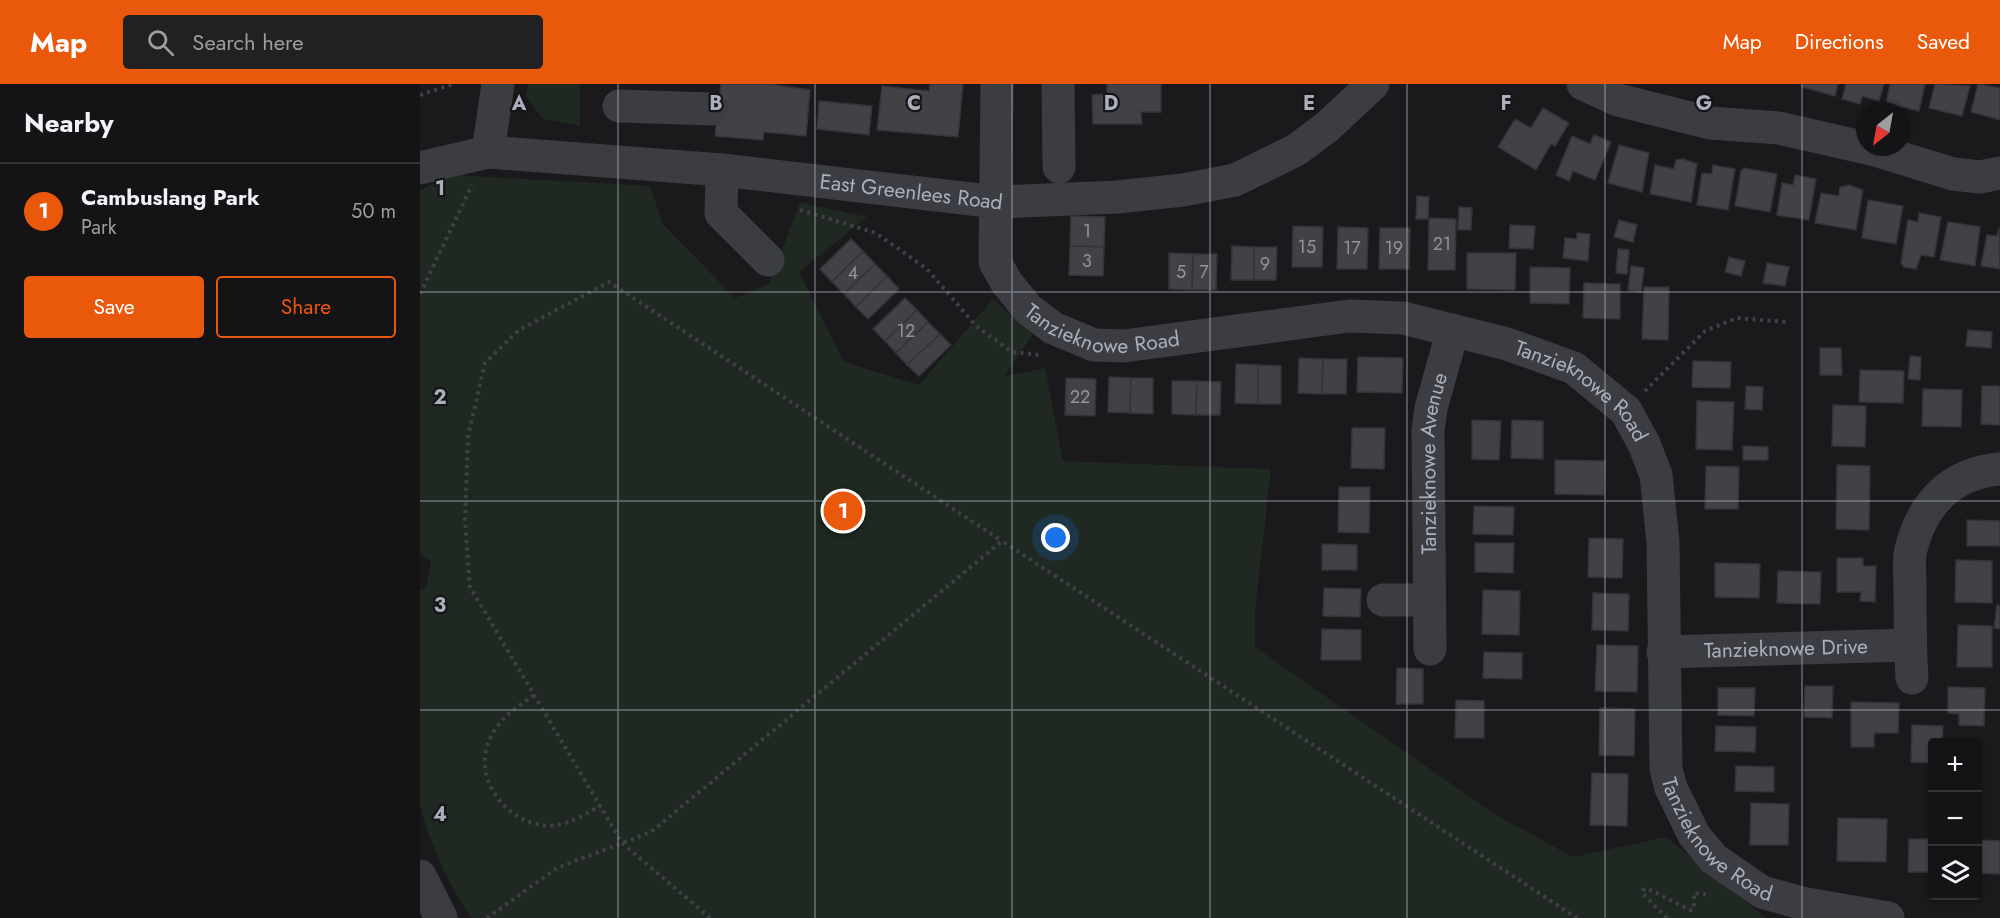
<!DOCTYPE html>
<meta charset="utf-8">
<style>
:root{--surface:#141315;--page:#212022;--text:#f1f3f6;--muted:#9d9ea0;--line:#333234;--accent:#ea580c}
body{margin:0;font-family:Jost,sans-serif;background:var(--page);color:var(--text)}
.controls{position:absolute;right:18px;bottom:18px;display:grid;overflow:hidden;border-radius:6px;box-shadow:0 2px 4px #0004}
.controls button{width:54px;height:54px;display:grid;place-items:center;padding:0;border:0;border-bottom:2px solid var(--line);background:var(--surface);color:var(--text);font:30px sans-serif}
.compass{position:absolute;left:1436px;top:18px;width:54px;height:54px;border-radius:50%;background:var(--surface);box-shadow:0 2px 4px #0004;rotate:211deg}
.you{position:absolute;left:636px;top:454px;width:21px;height:21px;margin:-15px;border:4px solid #fff;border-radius:50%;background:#1a73e8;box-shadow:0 0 0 9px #1a73e833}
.badge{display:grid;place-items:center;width:39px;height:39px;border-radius:50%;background:var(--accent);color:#fff;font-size:20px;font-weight:700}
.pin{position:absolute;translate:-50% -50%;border:3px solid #fff;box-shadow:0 2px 6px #0006}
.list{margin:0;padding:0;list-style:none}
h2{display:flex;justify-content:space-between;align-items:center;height:78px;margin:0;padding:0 24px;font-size:26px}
h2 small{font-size:20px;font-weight:400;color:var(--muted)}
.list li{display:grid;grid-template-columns:39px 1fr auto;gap:18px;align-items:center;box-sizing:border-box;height:96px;padding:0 24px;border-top:2px solid var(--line)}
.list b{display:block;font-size:22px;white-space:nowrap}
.list p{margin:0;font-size:20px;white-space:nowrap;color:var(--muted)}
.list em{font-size:20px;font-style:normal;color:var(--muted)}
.actions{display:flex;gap:12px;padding:18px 24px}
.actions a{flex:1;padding:14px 0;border:2px solid var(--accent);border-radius:6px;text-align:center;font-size:21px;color:var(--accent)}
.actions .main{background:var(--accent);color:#fff}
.icon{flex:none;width:33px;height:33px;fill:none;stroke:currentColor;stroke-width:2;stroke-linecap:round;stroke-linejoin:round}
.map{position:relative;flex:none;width:1580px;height:834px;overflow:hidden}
header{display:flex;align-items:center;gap:36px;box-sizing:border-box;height:84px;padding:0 30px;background:var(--accent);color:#fff}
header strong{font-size:28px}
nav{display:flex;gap:33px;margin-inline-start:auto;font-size:21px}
.search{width:420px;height:54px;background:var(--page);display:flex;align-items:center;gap:15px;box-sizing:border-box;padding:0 21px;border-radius:6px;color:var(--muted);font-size:22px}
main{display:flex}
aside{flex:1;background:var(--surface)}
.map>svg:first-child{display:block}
</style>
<header>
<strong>Map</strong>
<div class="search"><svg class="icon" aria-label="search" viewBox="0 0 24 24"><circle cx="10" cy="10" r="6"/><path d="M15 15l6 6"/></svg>Search here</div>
<nav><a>Map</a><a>Directions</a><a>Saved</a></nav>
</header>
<main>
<aside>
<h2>Nearby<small></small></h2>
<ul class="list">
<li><span class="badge">1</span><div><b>Cambuslang Park</b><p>Park</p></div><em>50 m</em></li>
</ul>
<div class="actions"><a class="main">Save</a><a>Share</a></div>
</aside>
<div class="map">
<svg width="1580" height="834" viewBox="0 0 1580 834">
<rect width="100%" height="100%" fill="#1a191c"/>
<g fill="#1f2821">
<polygon points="108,0 160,0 160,42 123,35 106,12"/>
<path d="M34,91l196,11 13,38 72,74 34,-14 31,-82 67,15 -68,55 45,90 75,23 74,-86 40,35 -28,42 40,-8 18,93 208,8 -16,142v36l238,166 80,44 93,-20 100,81h-1295c-23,-35 -41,-72 -51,-113v-215l6,-2 5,-27 -11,-8v-363z"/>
</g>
<g fill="#414146" stroke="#343338" stroke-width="1.5">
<polygon points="301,0 349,0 390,6 386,52 344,48 343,56 295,52"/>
<polygon points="510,0 543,0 538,53 457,46 462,2 509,7"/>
<polygon points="687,0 741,0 741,28 721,28 722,40 673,40 672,11 687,10"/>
<polygon points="1383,0 1418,0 1415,12 1382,3"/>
<polygon points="1426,0 1464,0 1459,17 1442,12 1440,20 1422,15"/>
<polygon points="1470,0 1505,0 1499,27 1466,19"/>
<polygon points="1515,0 1550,2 1542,32 1509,24"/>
<polygon points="1558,0 1580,4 1580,36 1551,28"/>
<polygon points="399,17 452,22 449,51 397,45"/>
<polygon points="1123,24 1149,39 1135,62 1131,60 1116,86 1078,63 1095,35 1111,44"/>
<polygon points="1174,51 1191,58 1175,96 1153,87 1149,97 1136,91 1152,52 1170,60"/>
<polygon points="1199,61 1229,69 1222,108 1188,99"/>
<polygon points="1263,75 1277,80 1271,118 1230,110 1235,81 1254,85 1256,76"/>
<polygon points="1293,81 1315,85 1308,126 1277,121 1282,89 1292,90"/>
<polygon points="1324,84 1357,90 1350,128 1315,122 1321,87"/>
<polygon points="1375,91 1396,95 1389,136 1357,131 1362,99 1373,101"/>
<polygon points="1429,101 1443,106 1436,146 1395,139 1401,109 1419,112 1420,103"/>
<polygon points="997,112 1009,113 1008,135 996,135"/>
<polygon points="1448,116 1483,122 1476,160 1442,154"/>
<polygon points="1039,123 1052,124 1051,146 1038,146"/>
<polygon points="1499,129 1521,133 1514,173 1501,171 1496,185 1484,183 1481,179 1488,136 1498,138"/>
<polygon points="651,132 685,133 684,163 650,162"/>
<polygon points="1009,134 1036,135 1035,186 1008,186"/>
<polygon points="1199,136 1217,141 1213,158 1194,153"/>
<polygon points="1528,138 1560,143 1555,182 1520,176"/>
<polygon points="1090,141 1115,142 1113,165 1089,164"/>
<polygon points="873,142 903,143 902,183 872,183"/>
<polygon points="918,143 948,144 947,185 917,185"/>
<polygon points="1579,143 1580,185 1561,182 1567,151 1577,152"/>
<polygon points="960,144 990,144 989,185 959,185"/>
<polygon points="1157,149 1170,150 1168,177 1143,174 1145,154 1157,155"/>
<polygon points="431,155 443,167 412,198 400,185"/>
<polygon points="650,162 684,163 683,192 649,191"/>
<polygon points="812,162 834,163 834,196 811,196"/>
<polygon points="834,163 857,163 856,196 834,196"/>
<polygon points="1198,165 1209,166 1207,190 1196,189"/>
<polygon points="443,167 455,180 424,210 412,198"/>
<polygon points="749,169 773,170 772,206 749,205"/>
<polygon points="1047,169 1096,169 1095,206 1047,205"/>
<polygon points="773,170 797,170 796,206 772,206"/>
<polygon points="1309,173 1325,177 1321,192 1305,188"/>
<polygon points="1347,179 1369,183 1365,202 1343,199"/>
<polygon points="455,180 467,192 436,223 424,210"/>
<polygon points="1211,182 1224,184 1221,208 1208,206"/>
<polygon points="1110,183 1150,184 1149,220 1110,219"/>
<polygon points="467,192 479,205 448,235 436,223"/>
<polygon points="1164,199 1200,200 1200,235 1163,234"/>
<polygon points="1224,203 1249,203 1248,256 1222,255"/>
<polygon points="485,214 497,226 465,257 453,245"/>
<polygon points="497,226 508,238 476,269 465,257"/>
<polygon points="508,238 520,250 487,281 476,269"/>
<polygon points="1548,246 1572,248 1571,264 1546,262"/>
<polygon points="520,250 531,261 499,292 487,281"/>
<polygon points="1400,264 1421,264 1422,291 1400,291"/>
<polygon points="1490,272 1501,273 1500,296 1488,295"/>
<polygon points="938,273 983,274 982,309 937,308"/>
<polygon points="879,274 903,275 902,310 878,309"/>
<polygon points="903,275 927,275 926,310 902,310"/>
<polygon points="1273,277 1311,278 1310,304 1272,303"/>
<polygon points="816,280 838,281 838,320 815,319"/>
<polygon points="838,281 861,282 861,320 838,320"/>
<polygon points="1440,286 1484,287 1483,319 1439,318"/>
<polygon points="689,293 711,294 710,329 688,328"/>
<polygon points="646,294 676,295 675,332 645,331"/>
<polygon points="711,294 733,294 733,330 710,329"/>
<polygon points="752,297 777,297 776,331 752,330"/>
<polygon points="777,297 801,298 800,331 776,331"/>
<polygon points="1326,302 1343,303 1342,326 1325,325"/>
<polygon points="1562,302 1580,302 1580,341 1561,340"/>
<polygon points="1503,305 1542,306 1541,343 1502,342"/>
<polygon points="1277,317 1314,318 1312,366 1276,365"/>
<polygon points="1413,321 1446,322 1445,363 1412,362"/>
<polygon points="1052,336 1081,337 1079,376 1052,375"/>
<polygon points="1092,336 1123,337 1123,375 1091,374"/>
<polygon points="932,344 965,344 964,385 931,384"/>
<polygon points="1323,362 1348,363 1348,376 1323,376"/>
<polygon points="1135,376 1185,377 1184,411 1135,410"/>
<polygon points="1417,381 1450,382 1449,446 1416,445"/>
<polygon points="1286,382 1319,383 1318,425 1285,425"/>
<polygon points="919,403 950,403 949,449 918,448"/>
<polygon points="1054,422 1094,423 1093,451 1053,450"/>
<polygon points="1547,436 1580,437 1580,462 1547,462"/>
<polygon points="1169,454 1203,455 1202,494 1168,493"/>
<polygon points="1055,459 1094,459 1093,489 1055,488"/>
<polygon points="902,460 937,461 937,486 902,486"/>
<polygon points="1417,474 1443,474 1443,482 1456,482 1455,518 1440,517 1441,508 1417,508"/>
<polygon points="1536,476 1572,477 1572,519 1535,518"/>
<polygon points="1295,479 1340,480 1339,514 1295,513"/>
<polygon points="1358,487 1401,488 1400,520 1357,519"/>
<polygon points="904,504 941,505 940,533 903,532"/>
<polygon points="1063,506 1100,507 1099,551 1062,550"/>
<polygon points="1173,509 1209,510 1208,547 1172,546"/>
<polygon points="1577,521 1580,522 1580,545 1574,544"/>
<polygon points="1538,541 1572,542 1572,583 1537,583"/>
<polygon points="902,545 941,546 941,576 901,576"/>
<polygon points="1177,561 1218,562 1217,608 1175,607"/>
<polygon points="1064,568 1102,569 1102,595 1063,594"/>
<polygon points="977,584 1003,585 1003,620 976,620"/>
<polygon points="1385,602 1413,602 1412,634 1384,633"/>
<polygon points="1528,603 1565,604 1564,642 1539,641 1539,630 1528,629"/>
<polygon points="1298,604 1335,604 1334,632 1298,631"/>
<polygon points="1036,616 1064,617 1064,654 1035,654"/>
<polygon points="1431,618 1479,619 1478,649 1454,649 1454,663 1431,663"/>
<polygon points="1180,624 1215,625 1214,672 1179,671"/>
<polygon points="1492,641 1523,642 1522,658 1512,658 1512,679 1491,678"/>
<polygon points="1296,642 1336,643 1335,668 1295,667"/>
<polygon points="1316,682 1354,683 1354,708 1315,707"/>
<polygon points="1172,689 1208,690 1207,742 1170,741"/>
<polygon points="1331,719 1369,720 1368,761 1330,761"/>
<polygon points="1418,734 1467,735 1466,778 1417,777"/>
<polygon points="1489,755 1512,755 1512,788 1488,788"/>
<polygon points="1558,756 1580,757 1580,790 1558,789"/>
</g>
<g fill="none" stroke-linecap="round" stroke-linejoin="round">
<g stroke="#404148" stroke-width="4" stroke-dasharray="3 4.5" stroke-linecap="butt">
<polyline points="0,11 33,0"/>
<polyline points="380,126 456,149 507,185 556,242 592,268 619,271"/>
<polyline points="0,210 52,101"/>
<polyline points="1225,307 1285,247 1317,234 1366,238"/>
<path d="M114,611c-18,13 -36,24 -45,46 -18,42 25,91 69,84 15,-3 29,-12 42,-19"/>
<polyline points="67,834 137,784 231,748 582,457 1157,834"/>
<polyline points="290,834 202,759 50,503 45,437 48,352 65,279 99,246 189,198 582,457"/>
<polyline points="1247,834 1223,810 1223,806 1226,804 1270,826 1274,825 1274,809 1291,811"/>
</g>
<g stroke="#3c3c43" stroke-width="33">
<path id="s1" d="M577,0l-2,178 12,21 21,26 25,19 41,17 30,1 225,-30 54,2 104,26 67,24 52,43 18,33 12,31 7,67 3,227 5,19 23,47 20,24 48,33 39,11 87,15"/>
<polyline points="638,0 639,83"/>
<polyline points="1163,0 1198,16 1290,39 1359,44 1455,66 1533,90 1560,93 1580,89"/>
<polyline points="199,22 292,25"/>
<polyline points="68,68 78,0"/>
<path id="s2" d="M0,84l68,-16 234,18 275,32 120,-5 66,-7 52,-10 61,-30 31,-23 46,-43"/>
<polyline points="302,86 301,129 348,176"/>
<polyline points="963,516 1007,516"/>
<path id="s3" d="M1010,565l-2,-218 3,-23 22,-78"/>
<path id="s4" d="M1243,568l247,-7"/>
<path d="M1492,594c-2,-31 -2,-62 -2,-92 0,-12 -2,-26 1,-37 12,-47 41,-76 89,-80"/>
<polyline points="0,792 21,834"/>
</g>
</g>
<path fill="none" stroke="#abafbc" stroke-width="1.5" stroke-opacity="0.55" d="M198,0v834M395,0v834M592,0v834M790,0v834M987,0v834M1185,0v834M1382,0v834M0,208h1580M0,417h1580M0,626h1580"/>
<g text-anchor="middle" stroke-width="4.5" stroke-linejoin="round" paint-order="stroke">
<g font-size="18" fill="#90949e">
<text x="667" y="153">1</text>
<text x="1022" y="166">21</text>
<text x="887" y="169">15</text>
<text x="932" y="170">17</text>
<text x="974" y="170">19</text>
<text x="667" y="183">3</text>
<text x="845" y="186">9</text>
<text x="761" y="194">5</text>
<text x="784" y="194">7</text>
<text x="433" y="195">4</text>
<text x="486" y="253">12</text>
<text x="660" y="319">22</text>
</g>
<g font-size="21" fill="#abafbc" stroke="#151417">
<text dy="7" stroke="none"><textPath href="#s2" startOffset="495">East Greenlees Road</textPath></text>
<text dy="7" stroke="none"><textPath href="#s1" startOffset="316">Tanzieknowe Road</textPath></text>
<text dy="7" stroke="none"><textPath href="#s1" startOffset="820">Tanzieknowe Road</textPath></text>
<text dy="7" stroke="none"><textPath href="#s3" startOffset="186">Tanzieknowe Avenue</textPath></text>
<text dy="7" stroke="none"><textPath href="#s4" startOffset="123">Tanzieknowe Drive</textPath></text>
<text dy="7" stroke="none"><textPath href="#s1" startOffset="1324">Tanzieknowe Road</textPath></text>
</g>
</g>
<g font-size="20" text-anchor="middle" font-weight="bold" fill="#abafbc" stroke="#151417" stroke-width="4.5" stroke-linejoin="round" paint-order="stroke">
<text x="99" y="26">A</text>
<text x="296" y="26">B</text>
<text x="494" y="26">C</text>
<text x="691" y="26">D</text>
<text x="889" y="26">E</text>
<text x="1086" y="26">F</text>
<text x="1284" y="26">G</text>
<text x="20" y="111">1</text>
<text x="20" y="320">2</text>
<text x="20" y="528">3</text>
<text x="20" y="737">4</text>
</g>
</svg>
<div class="controls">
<button>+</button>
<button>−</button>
<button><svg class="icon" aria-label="layers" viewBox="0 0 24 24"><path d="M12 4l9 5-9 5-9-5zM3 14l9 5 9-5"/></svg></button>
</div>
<svg class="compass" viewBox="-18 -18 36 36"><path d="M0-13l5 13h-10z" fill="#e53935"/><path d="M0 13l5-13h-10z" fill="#9d9ea0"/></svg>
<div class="you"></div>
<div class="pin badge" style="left:423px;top:427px">1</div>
</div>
</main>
